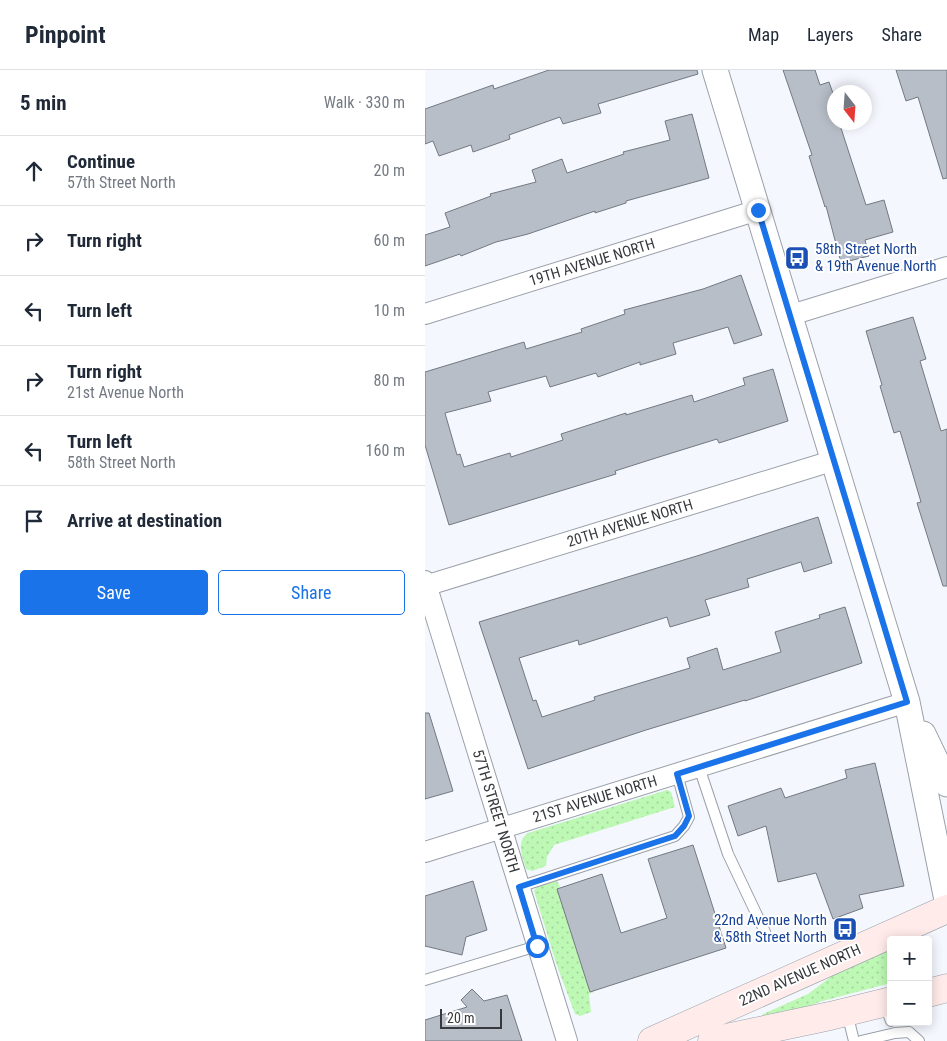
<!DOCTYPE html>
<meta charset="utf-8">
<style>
:root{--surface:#fff;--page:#f6f6f7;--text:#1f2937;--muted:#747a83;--line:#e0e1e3;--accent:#1a73e8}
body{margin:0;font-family:"Roboto Condensed",sans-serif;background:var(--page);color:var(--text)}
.controls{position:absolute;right:15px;bottom:15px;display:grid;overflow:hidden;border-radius:5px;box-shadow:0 2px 12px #0003}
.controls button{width:45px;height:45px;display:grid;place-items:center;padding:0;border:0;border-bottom:1px solid var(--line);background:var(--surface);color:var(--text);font:25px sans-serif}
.compass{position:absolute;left:402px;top:15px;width:45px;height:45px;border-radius:50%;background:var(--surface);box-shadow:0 2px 12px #0003;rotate:163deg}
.scale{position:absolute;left:15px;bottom:12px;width:62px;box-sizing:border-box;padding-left:5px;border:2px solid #37393d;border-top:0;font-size:14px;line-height:18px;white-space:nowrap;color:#37393d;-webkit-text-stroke:4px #fff;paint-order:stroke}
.stop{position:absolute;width:15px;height:15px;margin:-11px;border:4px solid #1a73e8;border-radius:50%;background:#fff}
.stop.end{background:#1a73e8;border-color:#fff;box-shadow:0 1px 5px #0008}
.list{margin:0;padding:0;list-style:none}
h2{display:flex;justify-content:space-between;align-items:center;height:65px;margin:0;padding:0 20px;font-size:21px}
h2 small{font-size:16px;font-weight:400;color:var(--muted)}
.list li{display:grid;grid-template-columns:32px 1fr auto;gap:15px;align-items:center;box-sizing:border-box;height:70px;padding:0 20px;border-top:1px solid var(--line)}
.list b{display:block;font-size:19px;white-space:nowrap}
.list p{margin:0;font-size:16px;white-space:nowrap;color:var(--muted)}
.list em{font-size:16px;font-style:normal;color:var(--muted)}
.actions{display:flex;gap:10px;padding:15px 20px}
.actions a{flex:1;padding:11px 0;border:1px solid var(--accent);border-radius:5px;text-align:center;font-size:18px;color:var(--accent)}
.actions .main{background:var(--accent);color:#fff}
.icon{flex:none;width:28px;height:28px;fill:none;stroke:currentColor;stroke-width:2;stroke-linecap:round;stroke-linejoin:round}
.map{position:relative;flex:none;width:522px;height:971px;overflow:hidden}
header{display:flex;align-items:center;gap:30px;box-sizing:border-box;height:70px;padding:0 25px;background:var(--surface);border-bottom:1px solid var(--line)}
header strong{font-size:24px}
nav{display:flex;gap:28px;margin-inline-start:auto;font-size:18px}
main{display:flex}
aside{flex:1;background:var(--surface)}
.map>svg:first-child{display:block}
</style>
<header>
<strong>Pinpoint</strong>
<nav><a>Map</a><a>Layers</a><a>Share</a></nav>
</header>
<main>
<aside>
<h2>5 min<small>Walk · 330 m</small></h2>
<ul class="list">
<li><svg class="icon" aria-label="ahead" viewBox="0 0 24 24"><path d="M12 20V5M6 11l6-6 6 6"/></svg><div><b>Continue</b><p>57th Street North</p></div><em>20 m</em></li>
<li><svg class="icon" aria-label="right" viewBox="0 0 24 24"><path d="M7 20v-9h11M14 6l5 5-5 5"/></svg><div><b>Turn right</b></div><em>60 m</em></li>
<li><svg class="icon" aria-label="left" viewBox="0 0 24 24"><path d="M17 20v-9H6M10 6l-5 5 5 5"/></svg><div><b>Turn left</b></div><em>10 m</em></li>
<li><svg class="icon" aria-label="right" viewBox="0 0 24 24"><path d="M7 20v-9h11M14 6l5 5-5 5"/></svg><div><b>Turn right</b><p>21st Avenue North</p></div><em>80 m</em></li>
<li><svg class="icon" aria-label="left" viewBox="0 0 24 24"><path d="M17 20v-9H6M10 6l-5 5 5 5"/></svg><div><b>Turn left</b><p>58th Street North</p></div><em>160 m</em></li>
<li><svg class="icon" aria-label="arrive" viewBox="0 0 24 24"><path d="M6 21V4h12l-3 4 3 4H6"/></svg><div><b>Arrive at destination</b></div></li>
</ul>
<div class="actions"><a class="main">Save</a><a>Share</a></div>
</aside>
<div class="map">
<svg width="522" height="971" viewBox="0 0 522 971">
<defs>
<pattern id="grass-dots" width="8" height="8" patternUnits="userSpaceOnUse" patternTransform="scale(1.25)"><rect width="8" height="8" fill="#bef8b5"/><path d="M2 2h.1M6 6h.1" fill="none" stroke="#a4d59d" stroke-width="1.8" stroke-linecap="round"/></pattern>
</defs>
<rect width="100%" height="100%" fill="#f4f8fe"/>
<g fill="url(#grass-dots)">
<path d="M242,720l4,2 4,15 -121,38 -7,12 -1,9 -14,5 -6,-2c-3,-12 -11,-27 2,-36z"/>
<polygon points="132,811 135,817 132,819 165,921 168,920 169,922 164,924 166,942 155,946 150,944 131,893 109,821 112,816"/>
<polygon points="466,880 466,913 394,932 345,954 335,948 338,944 383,924 415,900"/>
</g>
<g fill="#b8bec7" stroke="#737981">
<polygon points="124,0 272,0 273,4 173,34 176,43 138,54 135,47 84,65 85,69 48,82 46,75 14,86 8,71 0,74 0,39 68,15 69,19"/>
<polygon points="358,0 390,0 395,15 404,12 410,29 410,52 414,52 441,135 459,130 468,162 440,170 444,186 416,193 401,136 400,137 384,86 387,85"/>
<polygon points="471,0 522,0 522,108 518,109 493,27 481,31"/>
<polygon points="267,44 284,108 201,131 201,133 170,143 170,141 103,164 71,172 36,186 35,184 0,196 0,165 25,157 20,143 66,126 65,124 111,112 107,100 137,89 142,103 199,84 198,82 245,70 240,51"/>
<polygon points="316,205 337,265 309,274 303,257 248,273 251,284 215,295 215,292 173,307 171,303 125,317 121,306 63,322 66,331 20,343 32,385 35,384 39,397 85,383 86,387 138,370 136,364 201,343 201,345 267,325 269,332 320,315 318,308 348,299 363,351 294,373 292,369 234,387 190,401 191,404 24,455 0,375 0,302 99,272 101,279 157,262 156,259 200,244 199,240 278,219"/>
<polygon points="488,247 501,289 495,291 516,361 522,359 522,516 518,516 492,433 496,432 475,361 469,363 455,316 457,315 441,261"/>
<polygon points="393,447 407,493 379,502 376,492 322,509 324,517 280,530 285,545 245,557 242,547 154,575 153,570 94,588 108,631 111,630 117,647 170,630 169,627 265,598 262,588 292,578 298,600 356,582 350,562 395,548 394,545 420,537 437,593 320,631 320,630 221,660 103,699 54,552 275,485"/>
<polygon points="0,643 4,643 28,721 0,729"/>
<polygon points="450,693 479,816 434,825 438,838 408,849 391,803 353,812 341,756 313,766 303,736 356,718 360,728 422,708 420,700"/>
<polygon points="268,775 301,878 165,922 132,819 177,804 196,863 242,848 223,789"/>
<polygon points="48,811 62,860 41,867 37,885 0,876 0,826"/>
<polygon points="47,919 59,931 82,925 97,971 0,971 0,950 42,937 36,930"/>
</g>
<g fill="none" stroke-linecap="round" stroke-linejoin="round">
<defs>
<g id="service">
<polyline points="274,697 303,784 340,862"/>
<polyline points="94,817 250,766 259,756 264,747 252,704"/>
<polyline points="0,910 112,876"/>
<polyline points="459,933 466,951"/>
<polyline points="422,943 429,971"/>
<polyline points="436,971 470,963 484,962 494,971"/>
</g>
<g id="minor">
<polyline points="0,244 333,140"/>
<polyline points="366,245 522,197"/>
<polyline points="0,511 142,971"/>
<polyline points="0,516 410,390"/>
<polyline points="0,782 482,632"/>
</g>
<g id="tertiary">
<polyline points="290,0 482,632 522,830"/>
<polyline points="498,664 522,714"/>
</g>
<g id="secondary">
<polyline points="503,923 522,918"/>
<polyline points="227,971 522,839"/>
<polyline points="287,971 405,946 466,931"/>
</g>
</defs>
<use href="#service" stroke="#9aa0a9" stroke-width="12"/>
<use href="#minor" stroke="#9aa0a9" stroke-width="22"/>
<use href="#tertiary" stroke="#9aa0a9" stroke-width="27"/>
<use href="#secondary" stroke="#9aa0a9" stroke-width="29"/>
<use href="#service" stroke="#fff" stroke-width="10"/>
<use href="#minor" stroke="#fff" stroke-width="20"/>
<use href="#tertiary" stroke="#fff" stroke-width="25"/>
<use href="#secondary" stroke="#feebea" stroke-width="28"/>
</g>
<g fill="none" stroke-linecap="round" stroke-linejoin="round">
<polyline stroke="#1a73e8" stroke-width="6" points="112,876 94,817 250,766 259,756 264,746 252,704 482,632 333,140"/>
</g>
<defs>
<symbol id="bus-square" viewBox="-11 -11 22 22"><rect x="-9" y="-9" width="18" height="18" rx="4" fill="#1a4fb4" stroke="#fff"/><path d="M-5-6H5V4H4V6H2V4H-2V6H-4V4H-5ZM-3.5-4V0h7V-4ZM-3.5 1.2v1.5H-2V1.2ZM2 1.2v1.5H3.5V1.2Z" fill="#fff"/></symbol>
</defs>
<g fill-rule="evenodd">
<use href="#bus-square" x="358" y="174" width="28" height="28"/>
<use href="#bus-square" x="406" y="845" width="28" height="28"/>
</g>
<g text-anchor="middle" stroke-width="4" stroke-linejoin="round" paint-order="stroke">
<g font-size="15" fill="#164399" stroke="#fff" text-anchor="start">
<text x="390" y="184">58th Street North<tspan x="390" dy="17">&amp; 19th Avenue North</tspan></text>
<text x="402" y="855" text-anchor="end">22nd Avenue North<tspan x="402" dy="17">&amp; 58th Street North</tspan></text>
</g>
<g font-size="15" fill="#37393d" stroke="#fff">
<text transform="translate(167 192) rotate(-17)" y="5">19TH AVENUE NORTH</text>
<text transform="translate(205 453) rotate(-17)" y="5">20TH AVENUE NORTH</text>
<text transform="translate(170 729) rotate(-17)" y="5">21ST AVENUE NORTH</text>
<text transform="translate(71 741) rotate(73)" y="5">57TH STREET NORTH</text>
<text transform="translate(375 905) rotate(-24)" y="5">22ND AVENUE NORTH</text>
</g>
</g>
</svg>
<div class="controls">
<button>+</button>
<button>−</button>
</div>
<svg class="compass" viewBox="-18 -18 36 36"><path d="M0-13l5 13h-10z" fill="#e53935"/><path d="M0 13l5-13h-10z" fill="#747a83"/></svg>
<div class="scale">20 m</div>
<div class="stop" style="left:112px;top:876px"></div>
<div class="stop end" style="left:333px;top:140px"></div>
</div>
</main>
